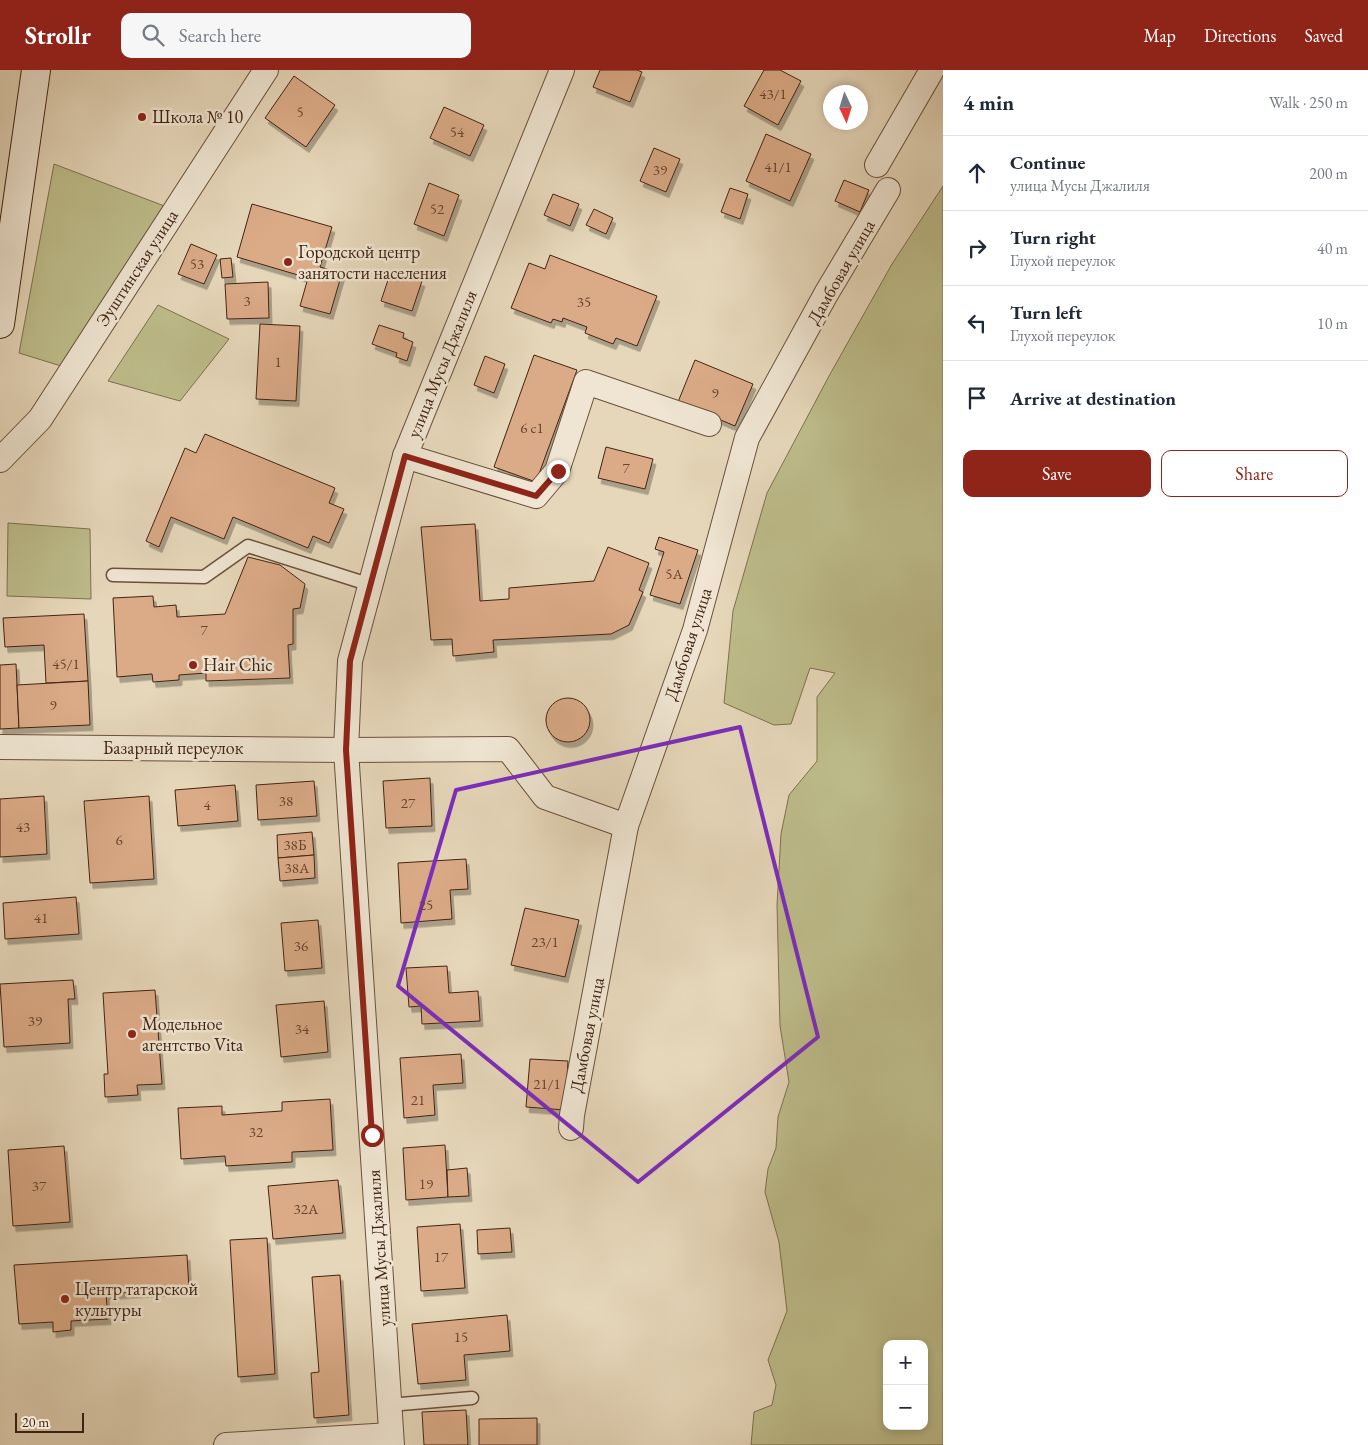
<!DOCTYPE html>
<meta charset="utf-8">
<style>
:root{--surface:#fff;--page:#f6f6f7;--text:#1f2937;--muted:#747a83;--line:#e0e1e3;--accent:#8f2418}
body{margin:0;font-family:"EB Garamond",serif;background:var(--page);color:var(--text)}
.controls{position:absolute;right:15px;bottom:15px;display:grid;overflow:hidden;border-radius:10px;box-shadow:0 2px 8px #0003}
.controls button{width:45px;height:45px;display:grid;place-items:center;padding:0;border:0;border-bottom:1px solid var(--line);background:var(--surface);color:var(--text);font:25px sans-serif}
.compass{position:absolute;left:823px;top:15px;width:45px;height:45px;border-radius:50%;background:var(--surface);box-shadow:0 2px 8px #0003;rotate:176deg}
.scale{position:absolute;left:15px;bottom:12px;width:69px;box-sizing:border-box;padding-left:5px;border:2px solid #422312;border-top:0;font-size:14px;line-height:18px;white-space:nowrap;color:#422312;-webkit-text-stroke:4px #efe5d2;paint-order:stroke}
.stop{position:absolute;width:15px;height:15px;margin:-11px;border:4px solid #8f2418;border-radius:50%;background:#fff}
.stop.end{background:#8f2418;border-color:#fff;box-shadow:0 1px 5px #0008}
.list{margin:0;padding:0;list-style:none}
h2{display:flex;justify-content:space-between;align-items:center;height:65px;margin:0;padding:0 20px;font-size:21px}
h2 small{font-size:16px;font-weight:400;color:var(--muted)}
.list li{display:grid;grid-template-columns:32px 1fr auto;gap:15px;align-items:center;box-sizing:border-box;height:75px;padding:0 20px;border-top:1px solid var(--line)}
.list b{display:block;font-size:19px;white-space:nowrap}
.list p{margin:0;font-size:16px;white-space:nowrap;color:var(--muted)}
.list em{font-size:16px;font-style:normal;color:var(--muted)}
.actions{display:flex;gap:10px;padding:15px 20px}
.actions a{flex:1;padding:11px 0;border:1px solid var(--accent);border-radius:10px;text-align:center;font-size:18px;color:var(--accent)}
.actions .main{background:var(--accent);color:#fff}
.icon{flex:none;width:28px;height:28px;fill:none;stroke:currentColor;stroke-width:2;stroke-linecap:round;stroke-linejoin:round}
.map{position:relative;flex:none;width:943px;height:1375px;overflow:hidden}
header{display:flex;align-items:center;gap:30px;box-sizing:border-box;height:70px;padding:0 25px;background:var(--accent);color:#fff}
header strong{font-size:24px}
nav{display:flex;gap:28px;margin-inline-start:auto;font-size:18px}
.search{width:350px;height:45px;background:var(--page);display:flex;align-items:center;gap:12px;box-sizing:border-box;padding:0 18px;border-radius:10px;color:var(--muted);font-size:19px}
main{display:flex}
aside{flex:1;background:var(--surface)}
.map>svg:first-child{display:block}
</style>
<header>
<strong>Strollr</strong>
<div class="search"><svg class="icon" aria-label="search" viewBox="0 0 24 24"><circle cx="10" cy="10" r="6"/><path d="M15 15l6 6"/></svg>Search here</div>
<nav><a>Map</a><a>Directions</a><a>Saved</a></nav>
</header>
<main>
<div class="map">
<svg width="943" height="1375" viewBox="0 0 943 1375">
<defs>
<filter id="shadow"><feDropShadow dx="3" dy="5.5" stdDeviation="0" flood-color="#0004"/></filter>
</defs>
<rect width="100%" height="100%" fill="#e6d7ba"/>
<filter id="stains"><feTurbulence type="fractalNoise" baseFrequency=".004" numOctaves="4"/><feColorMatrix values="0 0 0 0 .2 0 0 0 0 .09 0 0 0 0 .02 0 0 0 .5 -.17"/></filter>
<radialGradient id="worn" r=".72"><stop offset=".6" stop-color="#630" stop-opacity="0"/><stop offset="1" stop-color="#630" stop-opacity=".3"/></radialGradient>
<g fill="#bdbc8a" stroke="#80704e" fill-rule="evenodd">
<polygon points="54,94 167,137 61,296 19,283"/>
<path d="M943,116v1259h-192l3,-33 18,-7 4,-20 -8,-25 19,-49 -8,-69 -14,-50 3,-23 8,-21 2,-31 11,-35 -9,-56 -3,-121 4,-71 8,-39 28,-34v-64l18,-24 -25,-5 -19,56 -17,1 -50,-22 9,-92 34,-118 62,-117 63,-112zM887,1274h37v82h-37z"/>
<polygon points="158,235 229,269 180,331 108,311"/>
<polygon points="8,453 90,459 91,529 7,526"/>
</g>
<g fill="#dbab87" stroke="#422312" filter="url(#shadow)">
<polygon points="600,0 637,0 642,2 630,32 593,17"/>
<polygon points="764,0 780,0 801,11 778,55 744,36"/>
<polygon points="294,6 335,35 306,77 265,48"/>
<polygon points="444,37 484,55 470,86 430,68"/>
<polygon points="766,64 811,84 790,131 746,111"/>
<polygon points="654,78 680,89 666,122 640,111"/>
<polygon points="844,110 869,120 860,142 835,131"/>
<polygon points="429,113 459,125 444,166 414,154"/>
<polygon points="730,118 748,124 740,149 721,142"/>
<polygon points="553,124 579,134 570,156 544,145"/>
<polygon points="252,134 332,157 320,197 342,203 330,244 300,236 308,208 237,187"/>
<polygon points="594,139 613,148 606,164 586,155"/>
<polygon points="191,174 217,185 204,214 178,204"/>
<polygon points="550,185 657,226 637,276 616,268 613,274 585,263 587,257 563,248 562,252 553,249 551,253 511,238 529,193 545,199"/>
<polygon points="231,188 233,207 222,208 220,189"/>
<polygon points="391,201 422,211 412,241 381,231"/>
<polygon points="268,212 269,248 227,249 225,214"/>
<polygon points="260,254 300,256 296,331 256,329"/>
<polygon points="379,255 404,263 403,268 413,272 407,291 396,287 397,283 372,274"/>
<polygon points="534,285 577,300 536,412 494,397"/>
<polygon points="485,286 505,294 494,323 474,315"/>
<polygon points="695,290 753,314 735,356 678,332"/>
<polygon points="205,364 335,418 329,433 344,439 329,473 313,466 308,478 233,447 224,469 171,447 159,477 146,471 185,378 196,383"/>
<polygon points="606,377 653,389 645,419 598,408"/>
<polygon points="475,454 480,531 509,529 509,518 594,511 608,477 649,493 639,520 643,522 629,555 611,564 493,570 494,582 453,586 452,569 431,570 421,457"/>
<polygon points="659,467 698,480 680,534 650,525 664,482 655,479"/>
<polygon points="248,487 280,495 305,514 300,538 293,539 293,574 288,575 290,608 206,611 206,603 179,605 179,610 153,612 152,604 117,607 113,528 153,526 154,537 176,535 177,547 225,544"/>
<polygon points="84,544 88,611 46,613 44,575 5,577 3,548"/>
<polygon points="16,594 19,658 0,659 0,595"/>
<polygon points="88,611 90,655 19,658 17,615"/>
<circle cx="568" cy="650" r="22"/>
<polygon points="430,708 432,756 386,758 383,711"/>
<polygon points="314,711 317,746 258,750 256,715"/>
<polygon points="235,715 238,751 178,756 175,720"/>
<polygon points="44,726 47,784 0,787 0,729"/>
<polygon points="149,726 154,809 90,813 84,731"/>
<polygon points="312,762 314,785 278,788 277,765"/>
<polygon points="314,785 315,808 280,811 278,788"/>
<polygon points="466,789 468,819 450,820 452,849 401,853 398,793"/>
<polygon points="76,827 79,864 5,869 3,833"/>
<polygon points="525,838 579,850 565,907 511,895"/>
<polygon points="318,850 322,898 285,901 281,853"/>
<polygon points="447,896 449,923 478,921 480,951 422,954 421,936 409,937 406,898"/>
<polygon points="73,910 75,929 68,929 70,973 4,977 0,914"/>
<polygon points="155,920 162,1014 137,1015 138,1025 105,1027 104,1004 108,1004 103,923"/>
<polygon points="324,931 328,982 281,987 276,935"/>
<polygon points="461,984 463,1013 433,1015 435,1045 404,1048 400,988"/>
<polygon points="530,989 568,991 565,1040 526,1037"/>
<polygon points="330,1029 333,1080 292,1082 292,1092 226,1096 225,1086 181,1089 178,1038 222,1036 222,1045 282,1041 282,1032"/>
<polygon points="445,1075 448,1127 406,1130 403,1078"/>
<polygon points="64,1076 70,1152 13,1156 8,1080"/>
<polygon points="467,1098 469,1126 448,1127 447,1100"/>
<polygon points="338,1110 343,1163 273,1169 268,1116"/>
<polygon points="460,1154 465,1218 421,1221 417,1157"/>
<polygon points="510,1158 512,1182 478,1184 477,1160"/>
<polygon points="267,1168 275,1304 238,1307 230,1170"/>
<polygon points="187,1185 189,1219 106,1224 108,1249 71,1251 71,1260 53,1262 53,1252 19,1254 14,1195"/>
<polygon points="340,1205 349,1345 314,1348 311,1303 319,1302 312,1207"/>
<polygon points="507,1245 510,1281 464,1285 466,1310 418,1314 412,1254"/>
<polygon points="466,1340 468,1375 424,1375 422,1342"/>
<polygon points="537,1348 537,1375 479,1375 479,1349"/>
</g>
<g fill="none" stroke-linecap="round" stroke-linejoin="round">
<defs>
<g id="lane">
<polyline points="113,505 204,507 248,476 371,515"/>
<polyline points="389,1335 472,1328"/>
</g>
<g id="street">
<polyline points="877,95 932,0"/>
<polyline points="405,386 536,426 557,401 586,312 709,354"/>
<polyline points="0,390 40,349 266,0"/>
<polyline points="0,677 346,680 508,679 545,727 626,756"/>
<polyline points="571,1058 572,1045 626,756 695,560 747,368 826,224 888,120"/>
<polyline points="226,1375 391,1365"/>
<polyline points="392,1375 346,680 350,591 405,386 562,0"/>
</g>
<polyline id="secondary" points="0,254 36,0"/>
</defs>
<use href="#lane" stroke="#6b503c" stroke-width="15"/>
<use href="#street" stroke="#6b503c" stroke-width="26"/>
<use href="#secondary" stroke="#422312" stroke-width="30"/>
<use href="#lane" stroke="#efe5d2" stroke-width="12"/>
<use href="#street" stroke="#efe5d2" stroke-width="24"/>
<use href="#secondary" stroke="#efe5d2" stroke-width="28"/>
</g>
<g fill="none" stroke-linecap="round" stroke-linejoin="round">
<polyline stroke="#8f2418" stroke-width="6" points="372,1065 346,680 350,591 405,386 536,426 558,401"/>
</g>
<path fill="none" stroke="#7b2cbf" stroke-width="4" stroke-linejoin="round" d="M740,657l78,310 -180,145 -240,-196 58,-196z"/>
<g fill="#8f2418" stroke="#efe5d2" stroke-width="2">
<circle cx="142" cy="47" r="5"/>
<circle cx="288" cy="192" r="5"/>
<circle cx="193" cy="595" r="5"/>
<circle cx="132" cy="964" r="5"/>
<circle cx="65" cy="1229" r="5"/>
</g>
<g text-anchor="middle" stroke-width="5" stroke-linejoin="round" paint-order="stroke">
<g font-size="15" fill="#68452f">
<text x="773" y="29">43/1</text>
<text x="300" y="47">5</text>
<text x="457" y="67">54</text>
<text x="778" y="102">41/1</text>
<text x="660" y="105">39</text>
<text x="437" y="144">52</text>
<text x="197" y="199">53</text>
<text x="247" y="236">3</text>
<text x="584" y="237">35</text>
<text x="278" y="297">1</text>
<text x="715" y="328">9</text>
<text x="532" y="363">6 с1</text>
<text x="626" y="403">7</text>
<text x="674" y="509">5А</text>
<text x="204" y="565">7</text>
<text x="66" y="599">45/1</text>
<text x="53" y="640">9</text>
<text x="286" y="736">38</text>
<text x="408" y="738">27</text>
<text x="207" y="740">4</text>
<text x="23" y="762">43</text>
<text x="119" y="775">6</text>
<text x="295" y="780">38Б</text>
<text x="297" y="803">38А</text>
<text x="426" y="840">25</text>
<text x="41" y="853">41</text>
<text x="545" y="877">23/1</text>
<text x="301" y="881">36</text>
<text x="35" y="956">39</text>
<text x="302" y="964">34</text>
<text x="547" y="1019">21/1</text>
<text x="418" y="1035">21</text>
<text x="256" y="1067">32</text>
<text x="426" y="1119">19</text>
<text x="39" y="1121">37</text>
<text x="306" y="1144">32А</text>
<text x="441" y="1192">17</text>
<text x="461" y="1272">15</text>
</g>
<g font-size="18" fill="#422312" stroke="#efe5d2" text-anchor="start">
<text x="152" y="53">Школа № 10</text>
<text x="298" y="188">Городской центр<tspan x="298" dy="21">занятости населения</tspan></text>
<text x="203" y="601">Hair Chic</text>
<text x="142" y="960">Модельное<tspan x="142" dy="21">агентство Vita</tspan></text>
<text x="75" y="1225">Центр татарской<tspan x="75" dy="21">культуры</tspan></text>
</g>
<g font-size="18" fill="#422312" stroke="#efe5d2">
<text transform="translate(137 198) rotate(-57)" y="6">Эуштинская улица</text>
<text transform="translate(841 202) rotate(-60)" y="6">Дамбовая улица</text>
<text transform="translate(442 294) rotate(-68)" y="6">улица Мусы Джалиля</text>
<text transform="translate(688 574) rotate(-72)" y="6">Дамбовая улица</text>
<text x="173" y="684">Базарный переулок</text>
<text transform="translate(587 965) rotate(-79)" y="6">Дамбовая улица</text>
<text transform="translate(379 1178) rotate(-94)" y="6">улица Мусы Джалиля</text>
</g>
</g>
<rect width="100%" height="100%" filter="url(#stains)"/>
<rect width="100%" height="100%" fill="url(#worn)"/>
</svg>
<div class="controls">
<button>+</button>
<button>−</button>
</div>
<svg class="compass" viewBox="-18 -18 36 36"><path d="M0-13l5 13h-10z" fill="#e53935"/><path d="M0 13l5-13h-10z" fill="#747a83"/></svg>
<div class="scale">20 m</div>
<div class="stop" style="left:372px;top:1065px"></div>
<div class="stop end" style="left:558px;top:401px"></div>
</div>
<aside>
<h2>4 min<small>Walk · 250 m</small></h2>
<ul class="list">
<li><svg class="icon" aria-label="ahead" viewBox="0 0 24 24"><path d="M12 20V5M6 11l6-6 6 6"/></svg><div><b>Continue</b><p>улица Мусы Джалиля</p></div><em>200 m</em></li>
<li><svg class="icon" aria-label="right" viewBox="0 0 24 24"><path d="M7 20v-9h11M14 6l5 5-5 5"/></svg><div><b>Turn right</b><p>Глухой переулок</p></div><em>40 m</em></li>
<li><svg class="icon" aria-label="left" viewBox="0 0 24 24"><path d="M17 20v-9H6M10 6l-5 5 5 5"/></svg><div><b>Turn left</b><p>Глухой переулок</p></div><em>10 m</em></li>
<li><svg class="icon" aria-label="arrive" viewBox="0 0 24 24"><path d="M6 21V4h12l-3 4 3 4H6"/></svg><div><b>Arrive at destination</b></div></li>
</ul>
<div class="actions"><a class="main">Save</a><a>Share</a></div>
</aside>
</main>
